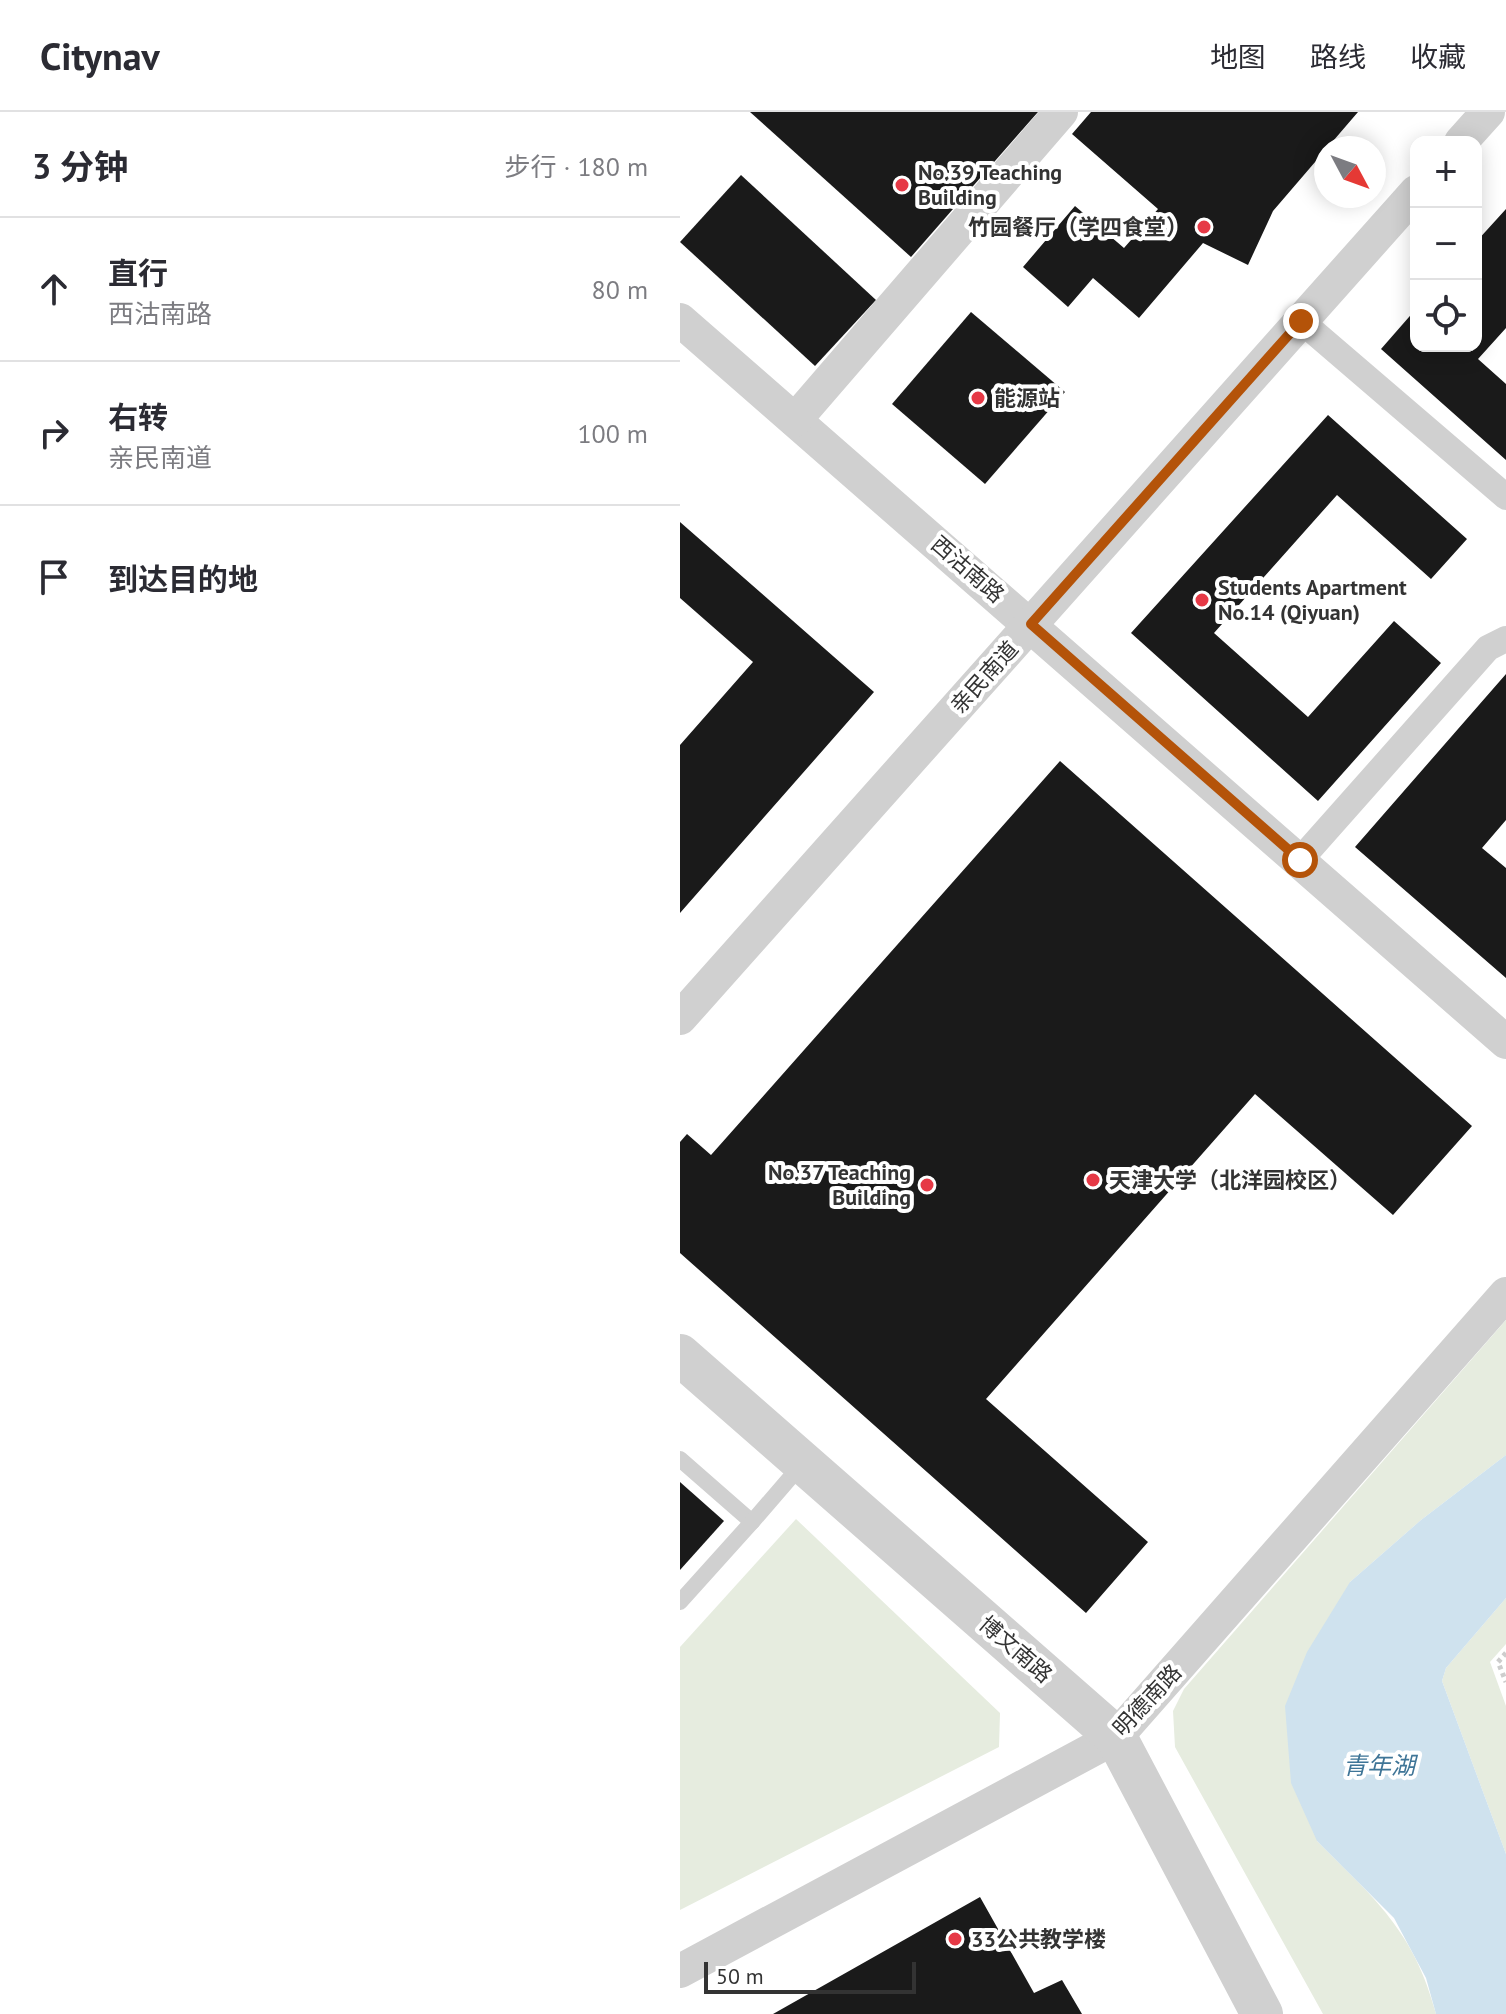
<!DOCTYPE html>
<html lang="zh">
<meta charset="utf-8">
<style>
:root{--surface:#fff;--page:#f2f2f3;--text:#2b2b33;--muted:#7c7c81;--line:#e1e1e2}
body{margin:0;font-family:"PT Sans","Noto Sans SC",sans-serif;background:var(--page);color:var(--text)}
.controls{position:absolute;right:24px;top:24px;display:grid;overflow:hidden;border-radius:16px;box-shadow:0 4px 20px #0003}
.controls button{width:72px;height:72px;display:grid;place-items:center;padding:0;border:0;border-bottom:2px solid var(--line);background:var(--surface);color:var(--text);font:40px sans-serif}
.compass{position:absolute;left:634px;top:24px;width:72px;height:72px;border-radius:50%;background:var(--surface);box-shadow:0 4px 20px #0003;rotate:131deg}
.scale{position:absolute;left:24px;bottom:20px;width:212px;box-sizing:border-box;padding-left:8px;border:4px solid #333;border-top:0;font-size:22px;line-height:28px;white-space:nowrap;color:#333;-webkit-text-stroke:6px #fff;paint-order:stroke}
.stop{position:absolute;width:24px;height:24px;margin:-18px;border:6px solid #b45309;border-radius:50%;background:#fff}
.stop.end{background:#b45309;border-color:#fff;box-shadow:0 2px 8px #0008}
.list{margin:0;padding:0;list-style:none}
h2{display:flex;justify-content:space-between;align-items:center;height:104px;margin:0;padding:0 32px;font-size:34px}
h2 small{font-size:26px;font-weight:400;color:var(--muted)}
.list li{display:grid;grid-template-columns:52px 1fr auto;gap:24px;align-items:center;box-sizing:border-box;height:144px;padding:0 32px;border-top:2px solid var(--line)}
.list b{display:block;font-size:30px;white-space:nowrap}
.list p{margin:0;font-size:26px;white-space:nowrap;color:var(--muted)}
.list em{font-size:26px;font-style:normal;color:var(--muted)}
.icon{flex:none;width:44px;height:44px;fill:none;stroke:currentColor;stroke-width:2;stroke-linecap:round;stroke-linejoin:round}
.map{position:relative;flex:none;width:826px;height:1902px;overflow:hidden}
header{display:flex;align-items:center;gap:48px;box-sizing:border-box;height:112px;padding:0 40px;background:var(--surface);border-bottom:2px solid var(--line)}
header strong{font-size:38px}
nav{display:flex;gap:44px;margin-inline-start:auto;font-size:28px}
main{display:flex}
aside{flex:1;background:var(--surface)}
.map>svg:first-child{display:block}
</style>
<header>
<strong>Citynav</strong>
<nav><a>地图</a><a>路线</a><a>收藏</a></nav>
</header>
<main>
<aside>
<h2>3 分钟<small>步行 · 180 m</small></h2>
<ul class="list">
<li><svg class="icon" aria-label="ahead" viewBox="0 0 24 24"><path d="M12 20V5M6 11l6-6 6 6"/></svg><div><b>直行</b><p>西沽南路</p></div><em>80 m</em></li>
<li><svg class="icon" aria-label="right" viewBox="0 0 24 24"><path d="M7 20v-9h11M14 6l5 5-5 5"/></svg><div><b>右转</b><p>亲民南道</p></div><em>100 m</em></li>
<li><svg class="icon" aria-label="arrive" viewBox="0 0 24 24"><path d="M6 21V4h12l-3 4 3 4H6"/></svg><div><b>到达目的地</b></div></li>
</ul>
</aside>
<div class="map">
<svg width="826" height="1902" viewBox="0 0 826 1902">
<rect width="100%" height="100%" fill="#fff"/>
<g fill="#e6ecdf">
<path d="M826,1208v135l-85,65 -71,62 -33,259c58,58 97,90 119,173h-113l-148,-267 -2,-36 11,-22z"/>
<polygon points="116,1407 320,1601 319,1635 0,1798 0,1535"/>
<polygon points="826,1486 826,1532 810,1550 826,1594 826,1742 762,1569 766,1556"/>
</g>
<polygon fill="#cfe2ee" points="826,1343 826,1486 766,1556 762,1569 826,1742 826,1902 756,1902 746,1866 714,1806 637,1729 611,1671 605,1594 627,1540 670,1470 741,1408"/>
<g fill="#1a1a1a">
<polygon points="70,0 358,0 231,145"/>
<polygon points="411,0 678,0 593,99 568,153 523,131 459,206 413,166 388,195 343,155 395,94 444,136 478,97 392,22"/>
<polygon points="61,63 196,188 135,254 0,130"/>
<polygon points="826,97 826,216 798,247 826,272 826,348 701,237 736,197 736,234 796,234 796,130"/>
<polygon points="291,200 385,280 305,372 212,292"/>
<polygon points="648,303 787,427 751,467 657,383 534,521 628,605 714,509 761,551 638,689 451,521"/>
<polygon points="0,410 194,580 0,801 0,633 73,550 0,486"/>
<polygon points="826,562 826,708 802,736 826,756 826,866 675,735"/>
<polygon points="380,649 792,1014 713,1103 575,982 306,1287 468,1430 406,1501 0,1141 0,1030 7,1022 31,1043"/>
<polygon points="0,1370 44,1409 0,1458"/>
<polygon points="300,1785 354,1881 382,1868 402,1902 93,1902"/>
</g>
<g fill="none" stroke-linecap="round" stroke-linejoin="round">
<polyline stroke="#cdcdcd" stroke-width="5" stroke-dasharray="4 4" stroke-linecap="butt" points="826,1541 818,1550 826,1570"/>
<g stroke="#d0d0d0" stroke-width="16">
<polyline points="0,1347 72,1410 0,1490"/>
<polyline points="72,1410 122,1352"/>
</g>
<g stroke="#d0d0d0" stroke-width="26">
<polyline points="621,209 826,385"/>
<polyline points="620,748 808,536 826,527"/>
</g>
<g stroke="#d0d0d0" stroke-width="34">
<polyline points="781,30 808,0"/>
<polyline points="0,208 826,930"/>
<polyline points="115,308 381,0"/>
<polyline points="0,906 736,80"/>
<polyline points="0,1859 436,1625 826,1182"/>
</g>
<polyline stroke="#d0d0d0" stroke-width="42" points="0,1243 436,1625 582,1902"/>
</g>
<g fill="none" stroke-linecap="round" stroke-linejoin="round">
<polyline stroke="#b45309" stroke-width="10" points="620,748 351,512 621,209"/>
</g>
<g fill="#e63946" stroke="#fff" stroke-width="3">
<circle cx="222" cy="73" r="8"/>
<circle cx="524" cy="115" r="8"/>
<circle cx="298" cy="286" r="8"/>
<circle cx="522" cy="488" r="8"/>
<circle cx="413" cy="1068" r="8"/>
<circle cx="247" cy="1073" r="8"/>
<circle cx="275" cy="1827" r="8"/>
</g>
<g text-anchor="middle" stroke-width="8" stroke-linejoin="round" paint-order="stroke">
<g font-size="22" font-weight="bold" fill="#333" stroke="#fff" text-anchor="start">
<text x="238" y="68">No.39 Teaching<tspan x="238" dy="25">Building</tspan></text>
<text x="508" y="123" text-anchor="end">竹园餐厅（学四食堂）</text>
<text x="314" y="294">能源站</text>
<text x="538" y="483">Students Apartment<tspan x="538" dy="25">No.14 (Qiyuan)</tspan></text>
<text x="231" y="1068" text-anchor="end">No.37 Teaching<tspan x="231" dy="25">Building</tspan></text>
<text x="429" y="1076">天津大学（北洋园校区）</text>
<text x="291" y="1835">33公共教学楼</text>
</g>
<g font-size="22" fill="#333" stroke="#fff">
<text transform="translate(288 457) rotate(41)" y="8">西沽南路</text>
<text transform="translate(304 565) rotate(-48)" y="8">亲民南道</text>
<text transform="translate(336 1537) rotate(41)" y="8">博文南路</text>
<text transform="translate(467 1588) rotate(-47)" y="8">明德南路</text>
</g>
<g font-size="24" font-style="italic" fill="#3f7597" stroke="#fff">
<text x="699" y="1662">青年湖</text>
</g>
</g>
</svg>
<div class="controls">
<button>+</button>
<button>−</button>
<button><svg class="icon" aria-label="locate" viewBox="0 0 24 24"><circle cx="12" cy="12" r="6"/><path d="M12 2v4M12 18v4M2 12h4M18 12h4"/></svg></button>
</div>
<svg class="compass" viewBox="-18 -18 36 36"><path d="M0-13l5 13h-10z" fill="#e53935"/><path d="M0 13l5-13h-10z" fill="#7c7c81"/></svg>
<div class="scale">50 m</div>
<div class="stop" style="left:620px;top:748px"></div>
<div class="stop end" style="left:621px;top:209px"></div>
</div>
</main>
